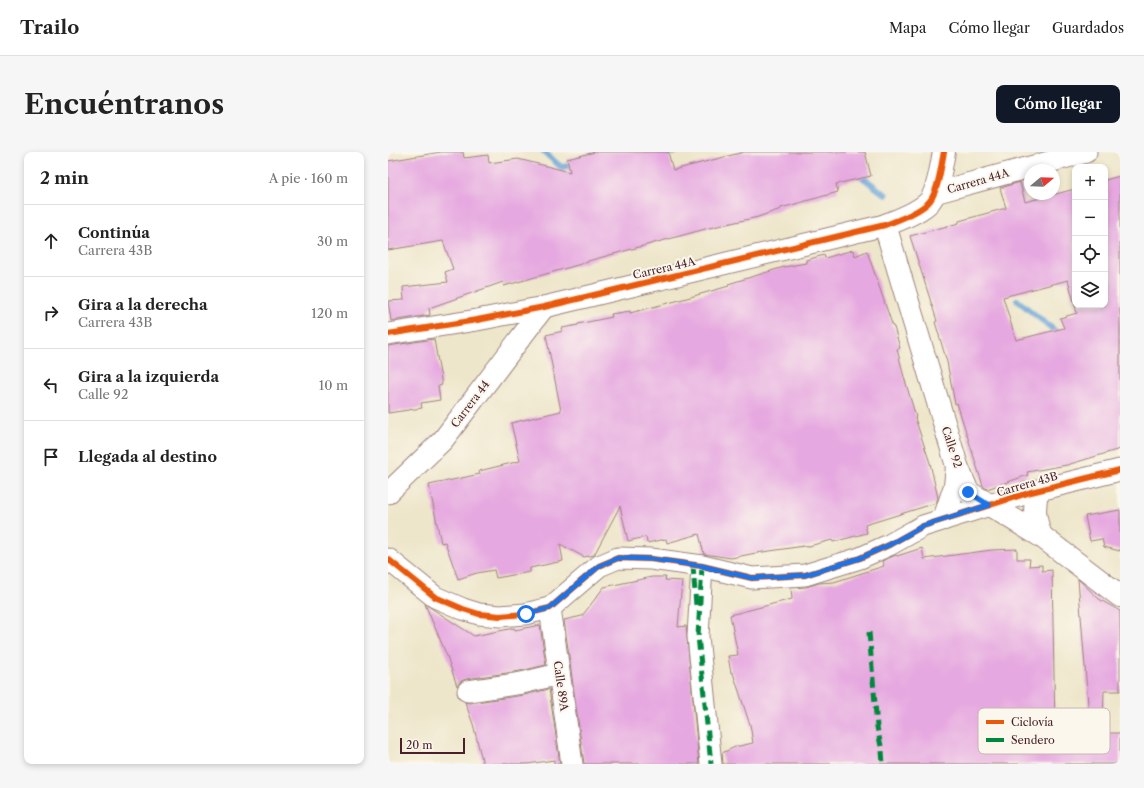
<!DOCTYPE html>
<html lang="es">
<meta charset="utf-8">
<style>
:root{--surface:#fff;--page:#f6f6f6;--text:#222;--muted:#767676;--line:#e0e0e0;--accent:#111827}
body{margin:0;font-family:"Libre Caslon Text",serif;background:var(--page);color:var(--text)}
.controls{position:absolute;right:12px;top:12px;display:grid;overflow:hidden;border-radius:8px;box-shadow:0 2px 6px #0003}
.controls button{width:36px;height:36px;display:grid;place-items:center;padding:0;border:0;border-bottom:1px solid var(--line);background:var(--surface);color:var(--text);font:20px sans-serif}
.compass{position:absolute;left:636px;top:12px;width:36px;height:36px;border-radius:50%;background:var(--surface);box-shadow:0 2px 6px #0003;rotate:71deg}
.scale{position:absolute;left:12px;bottom:10px;width:65px;box-sizing:border-box;padding-left:4px;border:2px solid #4a1f2b;border-top:0;font-size:11px;line-height:14px;white-space:nowrap;color:#4a1f2b;-webkit-text-stroke:3px #fbf7ec;paint-order:stroke}
.stop{position:absolute;width:12px;height:12px;margin:-9px;border:3px solid #1a73e8;border-radius:50%;background:#fff}
.stop.end{background:#1a73e8;border-color:#fff;box-shadow:0 1px 4px #0008}
.list{margin:0;padding:0;list-style:none}
h2{display:flex;justify-content:space-between;align-items:center;height:52px;margin:0;padding:0 16px;font-size:17px}
h2 small{font-size:13px;font-weight:400;color:var(--muted)}
.list li{display:grid;grid-template-columns:26px 1fr auto;gap:12px;align-items:center;box-sizing:border-box;height:72px;padding:0 16px;border-top:1px solid var(--line)}
.list b{display:block;font-size:15px;white-space:nowrap}
.list p{margin:0;font-size:13px;white-space:nowrap;color:var(--muted)}
.list em{font-size:13px;font-style:normal;color:var(--muted)}
.icon{flex:none;width:22px;height:22px;fill:none;stroke:currentColor;stroke-width:2;stroke-linecap:round;stroke-linejoin:round}
.map{position:relative;flex:none;width:732px;height:612px;overflow:hidden;border-radius:8px}
header{display:flex;align-items:center;gap:24px;box-sizing:border-box;height:56px;padding:0 20px;background:var(--surface);border-bottom:1px solid var(--line)}
header strong{font-size:19px}
nav{display:flex;gap:22px;margin-inline-start:auto;font-size:14px}
.intro{display:flex;align-items:center;justify-content:space-between;box-sizing:border-box;height:96px;padding:0 24px}
h1{margin:0;font-size:28px}
.button{padding:10px 18px;border-radius:8px;background:var(--accent);color:#fff;font-size:14px;font-weight:700}
main{display:flex;gap:24px;padding:0 24px}
aside{flex:1;background:var(--surface);border-radius:8px;box-shadow:0 2px 6px #0003}
.map>svg:first-child{display:block}
</style>
<header>
<strong>Trailo</strong>
<nav><a>Mapa</a><a>Cómo llegar</a><a>Guardados</a></nav>
</header>
<div class="intro"><h1>Encuéntranos</h1><a class="button">Cómo llegar</a></div>
<main>
<aside>
<h2>2 min<small>A pie · 160 m</small></h2>
<ul class="list">
<li><svg class="icon" aria-label="ahead" viewBox="0 0 24 24"><path d="M12 20V5M6 11l6-6 6 6"/></svg><div><b>Continúa</b><p>Carrera 43B</p></div><em>30 m</em></li>
<li><svg class="icon" aria-label="right" viewBox="0 0 24 24"><path d="M7 20v-9h11M14 6l5 5-5 5"/></svg><div><b>Gira a la derecha</b><p>Carrera 43B</p></div><em>120 m</em></li>
<li><svg class="icon" aria-label="left" viewBox="0 0 24 24"><path d="M17 20v-9H6M10 6l-5 5 5 5"/></svg><div><b>Gira a la izquierda</b><p>Calle 92</p></div><em>10 m</em></li>
<li><svg class="icon" aria-label="arrive" viewBox="0 0 24 24"><path d="M6 21V4h12l-3 4 3 4H6"/></svg><div><b>Llegada al destino</b></div></li>
</ul>
</aside>
<div class="map">
<svg width="732" height="612" viewBox="0 0 732 612">
<rect width="100%" height="100%" fill="#fbf7ec"/>
<filter id="ink" filterUnits="userSpaceOnUse"><feTurbulence type="fractalNoise" baseFrequency=".025" numOctaves="2"/><feDisplacementMap in="SourceGraphic" scale="8" xChannelSelector="R" yChannelSelector="G"/><feConvolveMatrix kernelMatrix="1 2 1 2 8 2 1 2 1" color-interpolation-filters="sRGB"/></filter>
<filter id="wash" filterUnits="userSpaceOnUse"><feTurbulence type="fractalNoise" baseFrequency=".012" numOctaves="4" result="noise"/><feDisplacementMap in="SourceGraphic" scale="16" xChannelSelector="R" yChannelSelector="G"/><feGaussianBlur stdDeviation="0.9" result="paint"/><feColorMatrix in="noise" values="0 0 0 0 0 0 0 0 0 0 0 0 0 0 0 0 0 1.4 0 .05"/><feComposite in="paint" operator="in"/></filter>
<g filter="url(#wash)">
<rect width="100%" height="100%" fill="#eee6ca"/>
<g fill="none" stroke-linecap="round" stroke-linejoin="round">
<g stroke="#63a0d4" stroke-width="6">
<polyline points="156,0 173,15 188,13"/>
<polyline points="273,2 287,0"/>
<polyline points="469,21 498,43"/>
<polyline points="629,148 672,183"/>
</g>
</g>
<g id="blocks">
<g fill="#e6a8e0" fill-rule="evenodd">
<polygon points="53,0 75,0 76,6 100,3 101,11 130,7 182,20 179,7 207,0 280,0 285,18 356,0 477,0 483,24 448,32 450,40 393,56 393,57 370,65 321,76 200,109 200,110 116,134 115,130 41,156 42,163 3,169 0,149 16,148 15,135 60,130 57,120 65,117 55,89 0,98 0,9"/>
<path d="M732,24v273l-53,16 -40,7 1,3 -41,14 -4,-3 -26,-83 -2,1 -8,-42 -12,-40 2,-1 -27,-85 49,-13v-2l47,-13 -6,-20 7,-2 13,-4 5,20 50,-13v116h30v-125zM680,128l9,33 -17,5 4,10 -48,12 -13,-43z"/>
<polygon points="465,98 467,104 479,99 505,175 506,175 512,196 509,197 516,225 528,265 527,266 542,311 550,346 548,351 477,373 479,381 445,390 444,388 417,395 416,394 368,401 343,406 316,402 311,382 279,391 278,387 259,391 258,385 240,389 232,354 206,403 196,405 172,392 175,409 142,416 142,420 108,426 106,418 89,421 70,427 57,390 53,391 41,333 92,322 91,319 132,309 123,271 173,259 158,183 175,179 174,176 190,173 190,172 224,165 223,162 242,159 242,161 288,149 341,134 340,132 396,115 418,111 418,108 436,103 437,106"/>
<polygon points="46,187 54,233 50,234 52,248 33,251 34,256 0,261 0,194"/>
<polygon points="732,358 732,399 716,395 714,387 702,389 697,364"/>
<polygon points="534,396 536,407 604,398 629,397 629,407 642,407 641,414 654,413 654,419 664,418 667,576 702,577 690,427 711,447 732,459 732,539 716,539 715,577 717,577 717,581 732,581 732,612 335,612 334,601 347,595 365,591 362,572 360,567 345,521 343,521 340,504 350,503 342,463 404,447 403,436 418,435 431,431 446,430 496,414 494,409 508,403 509,404"/>
<polygon points="264,425 278,425 277,428 294,429 290,475 298,474 311,612 196,612 176,468 194,464 216,435"/>
<polygon points="37,452 86,484 126,476 127,478 152,473 158,513 132,519 78,527 73,529 69,534 59,504"/>
<polygon points="161,537 172,612 166,612 166,608 140,612 95,612 85,572 77,550 82,551 136,543"/>
</g>
</g>
</g>
<g filter="url(#ink)">
<use href="#blocks" fill-opacity="0" stroke="#9c827a" stroke-width="1"/>
<g fill="none" stroke-linecap="round" stroke-linejoin="round">
<defs>
<g id="street">
<polyline points="546,41 698,0"/>
<polyline points="0,182 89,168 156,155 497,73"/>
<polyline points="0,341 55,288 156,155"/>
<polyline points="0,407 47,445 75,457 91,462 112,464 137,462 162,456 211,414 230,406 263,407 314,414 364,426 417,423 472,406 501,393 535,374 643,340 732,318"/>
<polyline points="314,414 310,484 323,612"/>
<polyline points="162,456 184,612"/>
<polyline points="80,539 134,531 171,522"/>
</g>
<g id="secondary">
<path d="M556,0c-3,14 -6,43 -17,52 -12,10 -28,16 -42,21l72,241 11,26 73,44 79,60"/>
<path d="M649,339c-3,20 -3,25 4,45"/>
<polyline points="556,367 567,334 569,314"/>
</g>
</defs>
<use href="#street" stroke="#9c827a" stroke-width="23"/>
<use href="#secondary" stroke="#9c827a" stroke-width="24"/>
<use href="#street" stroke="#fff" stroke-width="21"/>
<use href="#secondary" stroke="#fff" stroke-width="22"/>
<g stroke="#00873e" stroke-width="5" stroke-dasharray="10 5" stroke-linecap="butt">
<polyline points="305,413 308,454"/>
<polyline points="314,414 310,484 323,612"/>
<polyline points="481,480 489,575 494,599 495,612"/>
</g>
<defs>
<g id="cycleway">
<path d="M0,182l89,-14 67,-13 341,-82c14,-5 30,-11 42,-21 11,-9 14,-38 17,-52"/>
<polyline points="0,407 47,445 75,457 91,462 112,464 137,462 162,456 211,414 230,406 263,407 314,414 364,426 417,423 472,406 501,393 535,374 643,340 732,318"/>
</g>
</defs>
<use href="#cycleway" stroke="#fbf7ec" stroke-width="8"/>
<use href="#cycleway" stroke="#e8590c" stroke-width="6"/>
</g>
</g>
<g fill="none" stroke-linecap="round" stroke-linejoin="round" filter="url(#ink)">
<polyline stroke="#1a73e8" stroke-width="5" points="138,462 162,456 211,414 230,406 263,407 314,414 364,426 417,423 472,406 501,393 535,374 601,353 580,340"/>
</g>
<g text-anchor="middle" stroke-width="4" stroke-linejoin="round" paint-order="stroke">
<g font-size="11" fill="#4a1f2b" stroke="#fbf7ec">
<text transform="translate(590 29) rotate(-16)" y="4">Carrera 44A</text>
<text transform="translate(276 116) rotate(-13)" y="4">Carrera 44A</text>
<text transform="translate(82 252) rotate(-53)" y="4">Carrera 44</text>
<text transform="translate(564 295) rotate(72)" y="4">Calle 92</text>
<text transform="translate(639 332) rotate(-16)" y="4">Carrera 43B</text>
<text transform="translate(173 534) rotate(82)" y="4">Calle 89A</text>
</g>
</g>
<rect x="590" y="556" width="132" height="46" rx="6" fill="#fbf7ec" stroke="#c6b6b2" stroke-width="1"/>
<rect x="598" y="568" width="18" height="4" fill="#e8590c"/>
<rect x="598" y="586" width="18" height="4" fill="#00873e"/>
<g font-size="11" fill="#4a1f2b">
<text x="623" y="574">Ciclovía</text>
<text x="623" y="592">Sendero</text>
</g>
</svg>
<div class="controls">
<button>+</button>
<button>−</button>
<button><svg class="icon" aria-label="locate" viewBox="0 0 24 24"><circle cx="12" cy="12" r="6"/><path d="M12 2v4M12 18v4M2 12h4M18 12h4"/></svg></button>
<button><svg class="icon" aria-label="layers" viewBox="0 0 24 24"><path d="M12 4l9 5-9 5-9-5zM3 14l9 5 9-5"/></svg></button>
</div>
<svg class="compass" viewBox="-18 -18 36 36"><path d="M0-13l5 13h-10z" fill="#e53935"/><path d="M0 13l5-13h-10z" fill="#767676"/></svg>
<div class="scale">20 m</div>
<div class="stop" style="left:138px;top:462px"></div>
<div class="stop end" style="left:580px;top:340px"></div>
</div>
</main>
